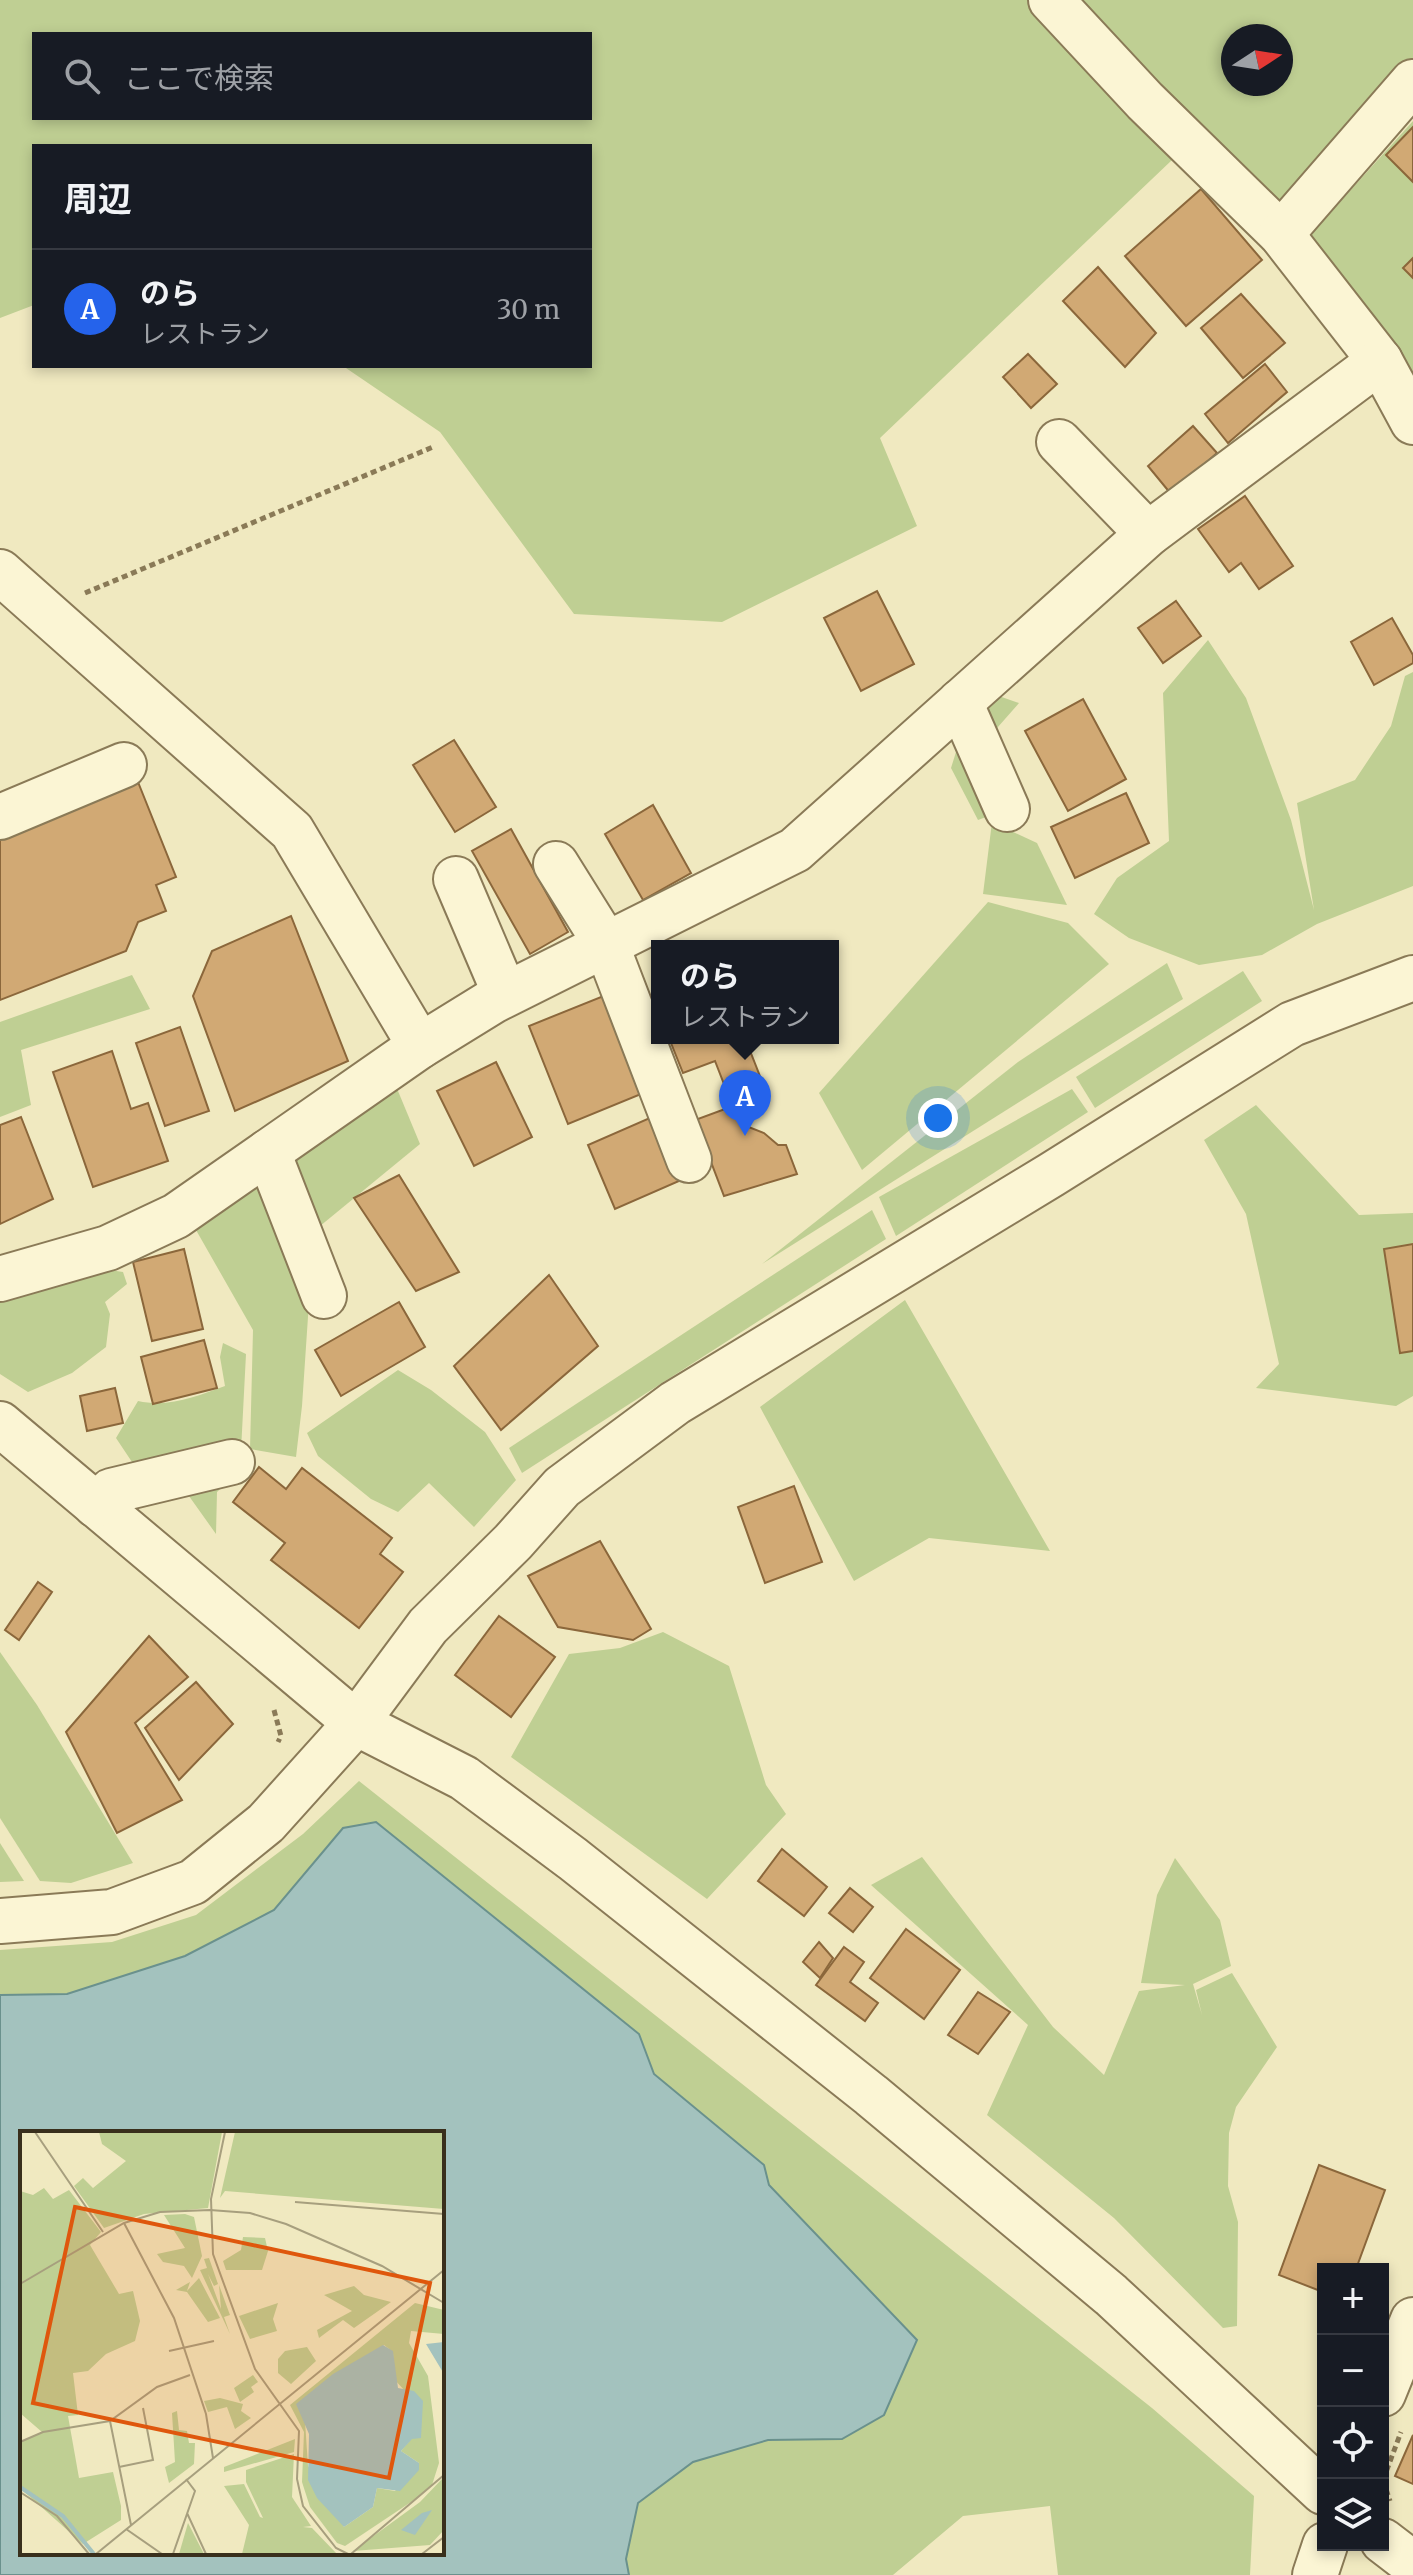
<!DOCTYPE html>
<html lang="ja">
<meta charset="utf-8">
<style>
:root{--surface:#171b24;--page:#20242c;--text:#f1f3f6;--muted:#9ea1a6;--line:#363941;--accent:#2563eb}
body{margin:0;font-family:Merriweather,"Noto Sans JP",serif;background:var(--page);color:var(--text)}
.controls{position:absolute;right:24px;bottom:24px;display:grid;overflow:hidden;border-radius:0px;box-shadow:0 4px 12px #0003}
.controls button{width:72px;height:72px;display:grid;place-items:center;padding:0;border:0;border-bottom:2px solid var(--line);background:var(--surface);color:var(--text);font:40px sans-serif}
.compass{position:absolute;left:1221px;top:24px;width:72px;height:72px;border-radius:50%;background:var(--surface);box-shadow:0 4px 12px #0003;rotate:78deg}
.you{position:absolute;left:938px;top:1118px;width:28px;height:28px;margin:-20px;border:6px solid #fff;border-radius:50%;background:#1a73e8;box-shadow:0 0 0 12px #1a73e833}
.badge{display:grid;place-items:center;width:52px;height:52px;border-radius:50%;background:var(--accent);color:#fff;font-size:26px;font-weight:700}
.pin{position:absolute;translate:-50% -66px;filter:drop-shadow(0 2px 4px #0008)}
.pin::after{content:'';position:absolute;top:42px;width:28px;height:24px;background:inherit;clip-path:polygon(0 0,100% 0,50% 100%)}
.popup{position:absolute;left:651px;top:940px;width:188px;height:104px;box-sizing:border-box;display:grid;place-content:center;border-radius:0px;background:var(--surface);filter:drop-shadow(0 2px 6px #0005);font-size:26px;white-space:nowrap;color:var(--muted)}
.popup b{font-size:30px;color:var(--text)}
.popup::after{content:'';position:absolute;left:50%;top:100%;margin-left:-16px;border:16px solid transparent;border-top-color:var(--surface)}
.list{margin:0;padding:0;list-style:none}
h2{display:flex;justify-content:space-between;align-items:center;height:104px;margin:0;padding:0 32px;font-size:34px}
h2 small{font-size:26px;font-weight:400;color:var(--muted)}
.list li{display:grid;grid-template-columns:52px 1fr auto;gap:24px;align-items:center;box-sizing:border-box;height:120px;padding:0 32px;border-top:2px solid var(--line)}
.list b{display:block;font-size:30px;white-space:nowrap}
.list p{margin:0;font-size:26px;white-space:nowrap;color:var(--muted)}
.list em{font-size:26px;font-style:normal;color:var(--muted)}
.icon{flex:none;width:44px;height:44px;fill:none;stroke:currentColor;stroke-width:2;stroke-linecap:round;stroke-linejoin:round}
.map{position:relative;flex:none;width:1413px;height:2575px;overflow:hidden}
.search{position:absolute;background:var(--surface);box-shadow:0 4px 12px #0003;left:32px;top:32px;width:560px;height:88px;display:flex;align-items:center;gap:20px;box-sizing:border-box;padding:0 28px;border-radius:0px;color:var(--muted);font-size:30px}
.panel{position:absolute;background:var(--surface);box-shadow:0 4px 12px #0003;left:32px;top:144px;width:560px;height:224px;border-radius:0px}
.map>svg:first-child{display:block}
</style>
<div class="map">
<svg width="1413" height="2575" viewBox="0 0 1413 2575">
<rect width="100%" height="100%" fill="#f0e9c0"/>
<g fill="#bfcf93" fill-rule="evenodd">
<path d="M0,0h1413v65l-132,152 -92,-95 -17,38 -292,278 37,88 -195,96 -148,-8 -134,-182 -97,-66h247v-220h-556v159l-34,13zM34,34h556v84h-556zM1233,36h48v48h-48z"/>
<polygon points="1413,121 1413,401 1310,235"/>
<polygon points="1208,640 1246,698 1291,820 1314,910 1297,803 1355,780 1391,726 1405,676 1413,672 1413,886 1317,924 1262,955 1199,965 1129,938 1094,914 1117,878 1169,841 1163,693"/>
<polygon points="976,688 1019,703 990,736 1007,809 978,820 951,768"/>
<polygon points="992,822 1037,843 1067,905 983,894"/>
<polygon points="988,902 1068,923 1109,964 862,1170 819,1093"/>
<polygon points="1167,963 1183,999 762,1264 1018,1062"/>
<polygon points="1243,971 1262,1001 1095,1108 1076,1077"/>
<polygon points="132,975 150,1009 21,1050 31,1105 0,1117 0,1022"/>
<polygon points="393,1079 420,1144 314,1231 287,1159"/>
<polygon points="1072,1089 1088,1112 896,1236 879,1197"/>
<polygon points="1256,1105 1359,1215 1413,1213 1413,1396 1396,1406 1256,1388 1279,1364 1246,1214 1204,1140"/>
<polygon points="235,1176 265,1183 310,1287 302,1406 296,1457 250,1449 253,1330 192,1223"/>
<polygon points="872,1210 886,1239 522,1473 509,1448"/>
<polygon points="103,1269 123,1272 127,1284 105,1302 110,1314 106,1347 72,1373 28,1392 0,1374 0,1293"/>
<polygon points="905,1300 1050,1551 929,1538 854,1581 760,1407"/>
<path d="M223,1343l23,11 -6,116 -23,22 -1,42 -37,-52 -45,-17 -18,-27 22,-37c31,7 59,-5 87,-15l-5,-29z"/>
<polygon points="398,1370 431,1390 485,1432 516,1480 474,1527 429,1483 398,1512 371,1499 318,1456 307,1433"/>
<polygon points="663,1632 729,1666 766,1785 786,1814 707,1899 511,1757 569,1654 620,1648"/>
<polygon points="0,1652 37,1705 133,1863 71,1883 40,1881 0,1818"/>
<polygon points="359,1781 1152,2408 1254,2496 1250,2575 1058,2575 1050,2506 963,2516 893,2575 629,2575 626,2559 638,2503 693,2462 768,2440 842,2439 883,2415 916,2340 769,2185 764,2165 654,2074 639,2034 343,1828 274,1910 185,1956 67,1994 0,1995 0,1950 112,1942 196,1915 303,1834"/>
<polygon points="0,1843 24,1881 0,1882"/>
<polygon points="922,1857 1053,2027 1104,2075 1139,1991 1185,1985 1141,1983 1157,1895 1175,1858 1220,1920 1231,1966 1193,1984 1202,2015 1196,1990 1232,1973 1277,2047 1236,2107 1229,2133 1228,2186 1238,2222 1237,2326 1223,2328 1114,2218 987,2115 1028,2025 871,1885"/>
</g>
<path fill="#a3c2be" stroke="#6a918d" stroke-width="2" fill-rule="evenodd" d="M376,1822l263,212 15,40 110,91 5,20 148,155 -33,75 -42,24 -74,1 -75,22 -55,41 -12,56 3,16h-629v-580l67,-1 118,-38 89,-46 69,-82zM22,2133h420v420h-420z"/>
<g fill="#d1a974" stroke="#8b673b" stroke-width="2">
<polygon points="1413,127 1413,182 1386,155"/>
<polygon points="1201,189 1262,260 1186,326 1125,256"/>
<polygon points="1413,258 1413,278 1403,268"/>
<polygon points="1098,267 1156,333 1125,367 1063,301"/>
<polygon points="1241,294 1285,343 1243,378 1201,328"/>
<polygon points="1028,354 1057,384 1031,408 1003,377"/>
<polygon points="1265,364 1287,392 1228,443 1205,414"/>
<polygon points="1193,426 1217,453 1171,494 1148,466"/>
<polygon points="1245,496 1293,566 1259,589 1241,563 1229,572 1198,529"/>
<polygon points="877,591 914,664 861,691 824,618"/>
<polygon points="1176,601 1201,636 1163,663 1138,628"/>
<polygon points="1392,618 1413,655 1413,663 1374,685 1351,642"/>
<polygon points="1083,699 1126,779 1068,811 1025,731"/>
<polygon points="454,740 496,807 455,832 413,765"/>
<polygon points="138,782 176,877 156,885 166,911 138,922 126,951 0,1000 0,836"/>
<polygon points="1126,793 1149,843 1075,878 1051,827"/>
<polygon points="653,805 691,873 643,900 605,834"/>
<polygon points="511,829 568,932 530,954 472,851"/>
<polygon points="291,916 348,1061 235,1111 193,996 212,951"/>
<polygon points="606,995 646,1092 568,1124 529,1026"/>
<polygon points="180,1027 209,1111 165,1126 136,1043"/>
<polygon points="669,1038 745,1038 763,1084 729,1097 715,1061 683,1073"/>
<polygon points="112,1051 131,1109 148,1103 168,1161 93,1187 53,1072"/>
<polygon points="496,1062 532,1137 474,1166 437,1091"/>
<polygon points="736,1105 736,1114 744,1112 746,1126 764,1133 778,1145 786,1145 797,1174 724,1196 695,1120"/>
<polygon points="21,1117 53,1199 0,1224 0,1125"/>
<polygon points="652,1117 679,1181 615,1209 588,1145"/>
<polygon points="399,1175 459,1272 416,1291 354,1198"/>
<polygon points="1413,1244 1413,1351 1400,1353 1384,1249"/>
<polygon points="184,1249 203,1329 152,1341 133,1262"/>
<polygon points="549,1275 598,1346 501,1430 454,1366"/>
<polygon points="399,1302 425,1347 341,1396 315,1350"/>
<polygon points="204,1340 217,1388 153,1404 141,1357"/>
<polygon points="115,1388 123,1423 87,1431 80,1396"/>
<polygon points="259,1467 286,1489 302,1468 392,1538 380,1554 403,1572 359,1628 271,1560 285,1543 233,1502"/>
<polygon points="794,1486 822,1562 765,1583 738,1507"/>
<polygon points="600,1541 651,1629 633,1640 558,1627 528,1576"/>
<polygon points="38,1582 52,1592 19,1640 5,1630"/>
<polygon points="499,1616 555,1657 511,1717 455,1675"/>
<polygon points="149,1636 188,1677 135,1723 182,1800 117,1833 66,1732"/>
<polygon points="196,1682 233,1724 179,1780 145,1728"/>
<polygon points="782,1849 827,1887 804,1916 758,1881"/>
<polygon points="850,1888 873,1907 853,1932 829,1913"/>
<polygon points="906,1929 960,1970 924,2019 870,1978"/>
<polygon points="819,1942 833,1958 820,1978 803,1962"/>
<polygon points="844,1947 864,1962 850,1982 878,2003 865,2021 816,1985"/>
<polygon points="978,1992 1010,2012 978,2054 948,2035"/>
<polygon points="1319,2165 1385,2190 1356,2269 1323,2269 1323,2292 1279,2275"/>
<polygon points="1413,2435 1413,2484 1395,2476"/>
</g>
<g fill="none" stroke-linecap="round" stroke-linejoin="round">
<defs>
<g id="minor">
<polyline points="1051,0 1145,101 1281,234 1380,361 1413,422"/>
<polyline points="1281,234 1413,82"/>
<polyline points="1059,442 1148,534"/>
<polyline points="0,572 292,831 420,1046"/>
<polyline points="960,702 1007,809"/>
<polyline points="0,817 124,765"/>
<polyline points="556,864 606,944 689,1160"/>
<polyline points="456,879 505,994"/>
<polyline points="268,1152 324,1296"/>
<polyline points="0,1279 108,1248 176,1216 420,1046 493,1001 795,850 1148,534 1380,361"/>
<polyline points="0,1424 356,1723 464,1778 573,1859 871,2095 1111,2295 1323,2492"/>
<polyline points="96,1505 111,1491 232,1462"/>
<polyline points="0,1921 112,1912 193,1882 266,1823 356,1723 428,1626 513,1542 562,1487 675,1403 1051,1175 1292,1024 1413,978"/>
<polyline points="1383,2394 1413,2320"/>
<polyline points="1383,2541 1413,2564"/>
<polyline points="1315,2575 1325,2545"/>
</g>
</defs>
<use href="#minor" stroke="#8a7a57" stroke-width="48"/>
<g stroke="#8a7a57" stroke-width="5" stroke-dasharray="6 4" stroke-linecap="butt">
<polyline points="85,593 433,447"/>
<polyline points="274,1710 281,1736 278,1742"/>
<polyline points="1383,2480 1401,2432"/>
<polyline points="1383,2480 1390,2501"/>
</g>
<use href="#minor" stroke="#fbf5d4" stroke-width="44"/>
</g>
<g transform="translate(20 2131)">
<rect width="424" height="424" fill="#f0e9c0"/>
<path d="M79,1h123l-14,76 -64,6 -40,14 -30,-42 9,-8 10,10 33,-27 -24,-17zM215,1h209v77l-219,-18 -5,7zM24,57l9,11 16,-9 32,42 -11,13 29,49 14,-3 7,30 -5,20 -29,13 -18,17 -15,2 5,42 -10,1 11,62 34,-6 8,34v14l-38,24 -63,-56v-46l22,-10 -22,-19v-222l13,4zM165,83l9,3 8,39 -10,22 -8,-12 -21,-4 -6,-8 28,-6 -21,-33zM223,106l22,1 3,13 -6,19h-36l-3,-9 18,-11zM189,127l9,26 -4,2 -6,-12 13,35 -2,-24 11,30 -6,2 6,17 -30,-64 7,-2 -3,-9zM179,147l21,40 -12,4 -21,-30 -11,-2 14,-8 -3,9zM334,155l10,9 27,7 -37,26 -11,-8 -24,18 -2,-8 35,-19 -28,-16zM258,172l-5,16 4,12 -27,8 -11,-23zM395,172l29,7v24l-33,-3 -2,12 19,33 11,87 -7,22 -15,13 -72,48 -8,-3 -27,-36 -8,-25 2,-50 -14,-27zM364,214l9,7 1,27 11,12 7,47 -11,13 18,12 -24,28 -18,-3 -4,19 -29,20 -36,-61 -3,-45 34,-48zM287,216l9,14 -25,23 -13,-11v-14l7,-8zM233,244l5,7 -7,5 3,5 -14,10 -6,-14zM200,267l23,6 -2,7 10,7 -16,11 -8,-22 -19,5 -4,-11zM157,280l2,19 8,1 2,12h6l-1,21 -25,19 -4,-16 10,-5 -3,-49zM275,308l-1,13 -70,20v-5zM274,323l-2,43 19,29 -8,1 9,1 25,26h-95l7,-29 -25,-39 20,-2 16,33 3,1 -17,-36v-12zM422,348l2,51 -14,15 -77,6 67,-49zM168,392l16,31h-25z" fill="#bfcf93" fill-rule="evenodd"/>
<path d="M424,211v32l-18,-30zM363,214l10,6 5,37 16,3 9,10 -2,37 -9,1 -11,12 18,12v7l-19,21 -23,-3 -4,19 -29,20 -27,-29 -9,-18 1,-46 -13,-30 37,-30zM412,379l-17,25 -14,-5 21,-17z" fill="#a3c2be"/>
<path fill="none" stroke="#a3c2be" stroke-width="4" d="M0,356l43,29 31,38"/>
<path fill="none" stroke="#a79f7e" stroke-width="2" d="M15,1l68,100M205,1l-14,67 2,55 42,115 44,62 -2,48 6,27 33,42 12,6M275,71l149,12M104,92l50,95 32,96 7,44M0,153l104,-61 36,-11 50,-2 40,3 36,11 96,42 62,37M149,220l45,-10M90,290l21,104M0,311l23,-10 67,-11 47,-34 33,-12M99,336l34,-7 -10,-52M0,361l37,24 32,38M167,382l19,41M106,398l36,25M76,423l348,-284M153,423l22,-63 -9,-12M331,423l93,-79M402,423l22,-17"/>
<path fill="#df570d" fill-opacity="0.15" stroke="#df570d" stroke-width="4" d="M55,76l355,76 -41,195 -356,-75z"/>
<rect width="424" height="424" fill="none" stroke="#392f1c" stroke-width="4"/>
</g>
</svg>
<div class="controls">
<button>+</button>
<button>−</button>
<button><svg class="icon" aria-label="locate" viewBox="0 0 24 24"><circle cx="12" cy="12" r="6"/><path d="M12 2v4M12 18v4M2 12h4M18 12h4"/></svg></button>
<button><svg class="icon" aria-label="layers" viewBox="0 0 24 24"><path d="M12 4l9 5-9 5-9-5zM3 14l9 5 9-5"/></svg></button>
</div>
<svg class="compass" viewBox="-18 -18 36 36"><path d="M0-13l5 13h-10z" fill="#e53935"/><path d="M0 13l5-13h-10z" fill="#9ea1a6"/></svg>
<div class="you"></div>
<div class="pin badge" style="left:745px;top:1136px">A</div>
<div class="popup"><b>のら</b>レストラン</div>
<div class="search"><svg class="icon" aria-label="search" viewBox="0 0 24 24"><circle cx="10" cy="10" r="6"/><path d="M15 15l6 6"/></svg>ここで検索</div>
<section class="panel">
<h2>周辺<small></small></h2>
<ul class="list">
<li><span class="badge">A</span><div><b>のら</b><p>レストラン</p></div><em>30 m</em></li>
</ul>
</section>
</div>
